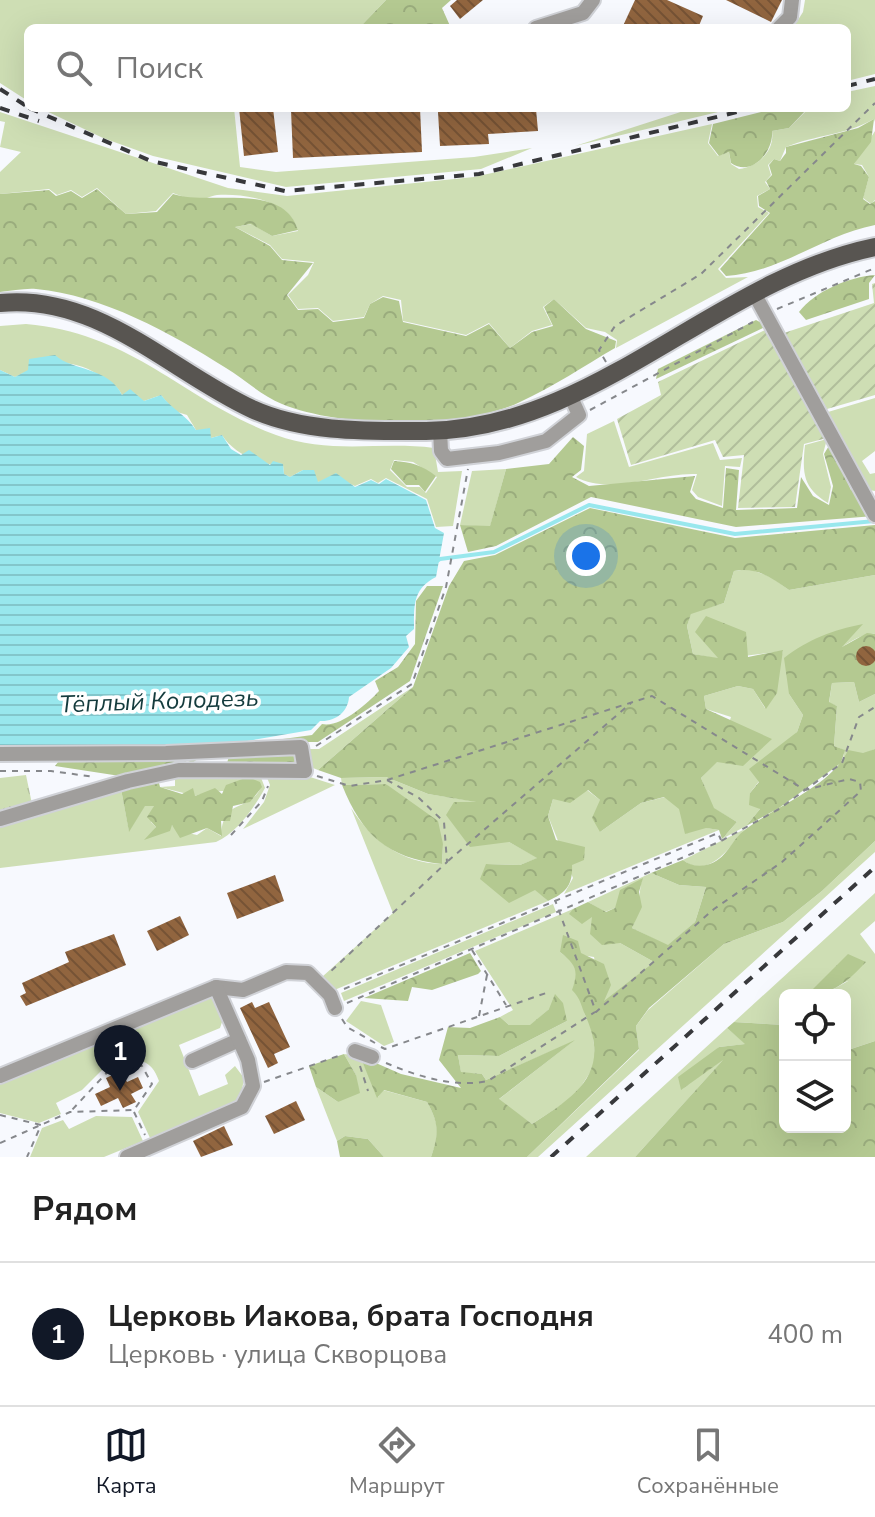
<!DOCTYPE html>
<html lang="ru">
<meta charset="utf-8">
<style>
:root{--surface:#fff;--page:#f6f6f6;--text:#222;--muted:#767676;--line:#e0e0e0;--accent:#111827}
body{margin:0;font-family:"Nunito Sans",sans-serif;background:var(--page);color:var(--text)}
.controls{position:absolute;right:24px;bottom:24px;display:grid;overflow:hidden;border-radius:12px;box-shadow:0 8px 32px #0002}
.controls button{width:72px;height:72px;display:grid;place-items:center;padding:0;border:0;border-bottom:2px solid var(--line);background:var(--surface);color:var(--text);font:40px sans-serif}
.you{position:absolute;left:586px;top:556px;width:28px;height:28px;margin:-20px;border:6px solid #fff;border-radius:50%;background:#1a73e8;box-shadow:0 0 0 12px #1a73e833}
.badge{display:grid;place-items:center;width:52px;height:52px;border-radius:50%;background:var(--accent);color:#fff;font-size:26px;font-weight:700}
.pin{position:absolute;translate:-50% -66px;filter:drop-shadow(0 2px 4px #0008)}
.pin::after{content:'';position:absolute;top:42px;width:28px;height:24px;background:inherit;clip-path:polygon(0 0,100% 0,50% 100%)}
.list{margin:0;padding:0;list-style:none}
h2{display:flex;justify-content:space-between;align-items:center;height:104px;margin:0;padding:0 32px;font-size:34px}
h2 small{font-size:26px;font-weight:400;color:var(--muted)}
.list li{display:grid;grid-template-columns:52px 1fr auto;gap:24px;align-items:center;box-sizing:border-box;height:144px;padding:0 32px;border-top:2px solid var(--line)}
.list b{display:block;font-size:30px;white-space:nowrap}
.list p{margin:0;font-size:26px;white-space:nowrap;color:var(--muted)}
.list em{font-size:26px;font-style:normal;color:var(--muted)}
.icon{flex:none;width:44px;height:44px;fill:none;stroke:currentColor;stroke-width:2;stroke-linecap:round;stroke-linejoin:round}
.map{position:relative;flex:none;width:875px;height:1157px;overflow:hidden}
.search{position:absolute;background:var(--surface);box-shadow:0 8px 32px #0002;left:24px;right:24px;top:24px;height:88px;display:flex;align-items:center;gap:20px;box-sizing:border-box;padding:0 28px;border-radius:12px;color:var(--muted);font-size:30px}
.sheet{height:248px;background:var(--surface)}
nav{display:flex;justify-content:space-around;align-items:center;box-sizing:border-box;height:112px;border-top:2px solid var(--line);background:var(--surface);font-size:22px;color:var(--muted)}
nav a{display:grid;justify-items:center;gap:4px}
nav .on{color:var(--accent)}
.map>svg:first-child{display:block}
</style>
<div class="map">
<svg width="875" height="1157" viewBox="0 0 875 1157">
<defs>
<pattern id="forest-crowns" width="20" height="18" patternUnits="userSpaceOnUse" patternTransform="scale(2)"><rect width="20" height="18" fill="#b4c991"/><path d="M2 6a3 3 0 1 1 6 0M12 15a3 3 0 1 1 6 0" fill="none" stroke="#9aac7d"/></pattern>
<pattern id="park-tufts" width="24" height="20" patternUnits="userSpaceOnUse" patternTransform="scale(2)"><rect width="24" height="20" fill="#cedeb4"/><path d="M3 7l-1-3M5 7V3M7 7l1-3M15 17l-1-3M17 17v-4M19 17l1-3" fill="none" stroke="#b1be9b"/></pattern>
<pattern id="garden-furrows" width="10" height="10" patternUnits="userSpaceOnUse" patternTransform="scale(2)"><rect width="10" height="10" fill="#cedeb4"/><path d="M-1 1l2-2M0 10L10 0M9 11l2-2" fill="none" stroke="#b1be9b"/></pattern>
<pattern id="water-rules" width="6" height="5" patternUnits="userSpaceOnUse" patternTransform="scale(2)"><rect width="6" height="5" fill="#98e7ed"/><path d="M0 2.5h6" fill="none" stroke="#83c6cb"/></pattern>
<pattern id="building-back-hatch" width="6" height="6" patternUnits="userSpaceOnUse" patternTransform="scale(2)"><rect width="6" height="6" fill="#91653f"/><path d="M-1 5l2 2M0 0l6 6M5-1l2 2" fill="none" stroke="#765335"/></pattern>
</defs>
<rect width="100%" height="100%" fill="#f7f9fe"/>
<g fill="#cedeb4" fill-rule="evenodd">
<polygon points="0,0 386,0 359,28 28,28 28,101 0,83"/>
<polygon points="805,0 875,0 875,74 847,81 847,28 793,28 803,12"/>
<path d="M875,86v36l-1,-3c-28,16 -59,16 -88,28l-6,14 -6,-2 -6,6 3,10 -6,7 5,7 -13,7 1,11 11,6 -51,56 8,9 22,-1 -132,71 1,-8 -12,-8 -19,-4 -32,-29 -11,8 9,18 -20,6 -22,17 -21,-25 -23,12 -63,-14 -2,-21 -18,-4 -13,8 -6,13 -31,4 -15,-13 -20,1 -10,-14 20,-20 6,-13 -32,-3 -12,-14 -35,-18 17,-3 20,12 26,-5c-7,-30 -53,-38 -81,-36 -7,1 -13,5 -19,5 -8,0 -17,-4 -25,-7l-17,18 -30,3 -29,-26 -15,9 -11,-7 -14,5 -8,-6 -49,5v-22l21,-20 -21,-5 5,-25 -5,-1v-9l228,76 59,8 187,-19 238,-53 -4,19 10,13 11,-4 2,12 8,5c19,-2 36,-18 33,-38l17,-3 20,-20h38v-16z"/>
<polygon points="40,108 234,108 240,167 276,172 474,157 532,148 481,169 286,187 153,156 103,138"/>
<polygon points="693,108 735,108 575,146"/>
<polygon points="875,131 875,200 871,204 863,198 869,177 862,165 854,164"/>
<path d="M26,324c110,10 156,76 250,111 53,20 105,6 158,13l4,24 24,-1 -9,55 -17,1 -9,-28 -41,-21 -8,5 -7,-4 -16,7 -14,-6 -24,2 -14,-12 -13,7 -6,-3 -1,-9c-22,1 -49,-11 -61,-30l-11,3 -15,-8 -9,-15 -13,-4 -13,-16 -17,6 -22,-6c-5,-10 -10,-11 -18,-17 -31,-21 -56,-18 -89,-1l-15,-7v-44zM394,460l19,2 24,15 -11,16 -6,-6h-13l-17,-17z"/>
<polygon points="875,398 875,451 862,461 870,474 875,473 875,491 863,489 828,412"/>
<path d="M614,421l15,46 84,-24 7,17 22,-2 -2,9 -15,-1 -3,40 -24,-9 -6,-7 5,-16c-38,-2 -86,22 -121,3l8,-6 3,-37z"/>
<path d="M827,439l-4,15 8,33 -3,16c-25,-15 -26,-30 -23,-58z"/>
<polygon points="506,469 490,527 460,525 472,471"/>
<path d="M749,569l22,8 18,13 86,-15v59c-24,-3 -68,44 -86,60l14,21 -6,17 -47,61 10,16 -14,17 -24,13 15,-17 -24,-14 -12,-30 15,-16 15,-45 -25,-8 -2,-13 34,-10 15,3 12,19 18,-57 -64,8 -26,-5 -6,-28 4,-13 33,-10 10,-32z"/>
<polygon points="854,682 859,702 875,694 875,749 843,763 844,750 834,746 837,706 829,703 832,683"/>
<polygon points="413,687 318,770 308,766 306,749 319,749"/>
<path d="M175,774l85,1 5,13c-11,20 -28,45 -49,54l-216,26v-44l121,-35 8,42 16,-26 9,1 -3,16 5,5 -6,9 22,-11 7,6 18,4 10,-7 14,8c2,-40 28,-22 40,-49 -16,3 -56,4 -66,9l-35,-9 15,-1z"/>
<polygon points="266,775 307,776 335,785 243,829 264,802 270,785"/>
<path d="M386,777l42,17 57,9 24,39 29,16 -18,7 -34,-1 50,26 12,11 -216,90 -10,-14 71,-64 -42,-105c21,33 51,55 91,56l1,-20 -57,-60 -44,1 -1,-7z"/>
<polygon points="587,790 600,800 600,832 641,803 665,797 707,828 719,830 564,894 573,878 548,816 553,799"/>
<path d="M745,829c-14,16 -36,52 -62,31z"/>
<polygon points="875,841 875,852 538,1157 527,1157 639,1050 636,1026 648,1010 724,944 783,922 822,891"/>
<path d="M651,873l28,12 27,2 -11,35 -27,24 -36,-18c11,-24 5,-27 10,-49l-27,29 -10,4 -17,-10z"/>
<polygon points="875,893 875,921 860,934 875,954 875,1041 845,1051 845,995 823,995 848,981 807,995 785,995 785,1025 734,1022"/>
<polygon points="553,904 556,912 344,1001 341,993"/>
<polygon points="573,909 570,915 593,916 620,943 654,962 603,1003 594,957 560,952 575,964 585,1015 592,1027 596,1063 575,1096 532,1124 498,1100 572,1042 486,1080 482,1074 461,1073 458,1055 499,1056 567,1021 549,1009 530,1026 509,1025 500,1017 513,1010 475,951"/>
<path d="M211,996l13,20 -4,12 -41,17 20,51 29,-12 -3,-9 10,-9 9,12 -3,18 -6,6 -85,36 -12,-26 21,-31c-8,-23 -20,-21 -42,-22l-11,-22z"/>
<polygon points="361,1001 381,1005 394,1042 384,1046 346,1021"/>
<polygon points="727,1028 746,1044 719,1047 681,1089 725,1058 635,1157 586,1157"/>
<polygon points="99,1040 109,1063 82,1090 56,1103 61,1114 39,1123 0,1113 0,1081"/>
<path d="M344,1054l16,2 18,41 5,-7 44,12c12,21 13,32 4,55h-47l-16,-18 -23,-3 -8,5 -21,-54 22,15 18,-27z"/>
<polygon points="96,1116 132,1117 143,1141 104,1157 30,1157 42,1128 63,1120 69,1129"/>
</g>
<g fill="url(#forest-crowns)">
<polygon points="386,0 451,0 442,8 451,28 359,28"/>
<path d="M777,108h31l-19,20 -17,3c2,20 -20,47 -41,32l-2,-11 -10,4 -10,-13 4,-19z"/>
<path d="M874,119l-3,23 -17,22 7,2 8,11 -6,22 7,5 5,-3v24c-52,10 -96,48 -149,51l-6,-7 50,-56 -11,-7 -1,-10 12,-7 -4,-8 6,-6 -3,-10 5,-6 6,2 6,-8v-6l72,-19z"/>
<path d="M97,189l29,25 31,-2 16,-18c36,12 110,-13 125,36l-26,6 -21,-12 -16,3 35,19 12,14 31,3 -26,32 11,15 20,-1 15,13 31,-4 6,-14 13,-7 16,4 4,21 63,14 23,-12 21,24 22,-16 21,-6 -9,-19 10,-8 32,30 30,12 -1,7c-31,18 -62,39 -95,54 -57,28 -180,26 -238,2 -20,-8 -38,-25 -56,-36 -55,-35 -124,-73 -190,-79 -11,-1 -24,2 -36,3v-98l49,-4 7,6 15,-5 11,7z"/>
<path d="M875,275l-6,8v16l-63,21 -7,-8c16,-21 50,-35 76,-37z"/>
<polygon points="756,320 767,326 656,379 658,369"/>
<polygon points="573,437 584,446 581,470 572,477 589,486 695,476 690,492 696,499 723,508 726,468 739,470 736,510 797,508 801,477 813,496 829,505 833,486 824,454 830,444 851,490 860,492 874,516 736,527 591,497 496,546 468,552 460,525 490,526 506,469 549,464"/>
<path d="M394,461c17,1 28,4 42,15l-11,16 -6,-7h-13l-15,-16z"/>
<path d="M590,508l145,30 140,-13v50l-86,15c-18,-13 -33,-23 -55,-19l-10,32 -33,11 -4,12 6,28 25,4 -23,-26 11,-16 40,16 2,25 35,-7 -6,43 -11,16 -13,-20 -15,-3 -34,10 2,13 66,30 -29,27 -26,-4 -16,16 13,30 23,14 -15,17 -3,-9 -13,-2 -21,6 -6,-25 -15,-12 -23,6 -41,29 -8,-14 8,-18 -12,-10 -18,13 -17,-4 -5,17 8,24 29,7 -1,13 -12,5c1,20 -6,28 -24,36l-13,-11 -26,13 -29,-24 6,-15 34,1 17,-7 -28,-16 -39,5 -24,-32 8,-13h22l-48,-8 -42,-17 -45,1 -23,-8 95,-83 36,-101 15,-25 31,-6z"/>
<path d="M427,586h16l-33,95 -92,61h-57l51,-7 10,-11c18,4 45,-20 57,-33l-4,-10 23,-14 17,-23 1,-43z"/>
<path d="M863,624l-21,23 25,-14 8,1v60l-16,8 -5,-20 -22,1 -3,19 8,4 -3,40 11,4 -4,13 -62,45 -33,18 14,-17 -11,-4 1,-12 9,-11 -10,-13 48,-37 6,-17 -14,-21 -5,-36c25,-19 48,-28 79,-34z"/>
<polygon points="296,749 300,768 226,767 229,756 199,758 192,763 186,760 185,768 146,769 120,776 55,766 62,757"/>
<path d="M875,749v92l-53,50 -39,31 -59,22 -75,64 -13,18 3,23 -112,108h-96c8,-23 8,-34 -4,-55l-43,-12 -7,8 -17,-42 41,18 60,14 -22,-28 9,-33 22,1 30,-11 9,8h21l19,-16 6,-15 8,9 4,18 -68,35 -41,-1 3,17 21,2 4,6 89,-40 -76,59 33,25c44,-28 79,-51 54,-107 -5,-11 -5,-18 -14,-27 7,-20 4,-25 -12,-38l3,-17 15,6 3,12 23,11 7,21 -7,16 50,-39 -34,-19 -18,2 -12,-11 2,-17 -10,7 -13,-10 4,-5 15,-7 18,10 9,-4 5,-18 23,-12 -4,14 3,15 -10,21 36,17 27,-23 11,-35 -27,-2 -28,-12 32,-13c6,5 15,7 23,5 22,-5 24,-25 40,-36 30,-23 87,-44 102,-79l15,3z"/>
<polygon points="248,777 260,782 262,787 250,802 233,806 230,821 221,821 222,836 207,828 180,838 172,825 170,831 144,840 156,827 147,817 154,806 145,806 129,832 121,789 158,779 160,787 182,794 193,788 195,796 215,788 222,794 226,785"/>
<path d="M386,784l52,37 5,23 -1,20c-55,-6 -80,-29 -100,-79z"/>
<polygon points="470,953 481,971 478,974 432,990 412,987 408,1001 364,998"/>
<path d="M848,954l18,8c-17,18 -33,33 -59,33z"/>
<polygon points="734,1022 785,1025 785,1127 845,1127 845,1051 875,1041 875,1157 635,1157 723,1060 681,1090 678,1077 719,1047 745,1044 727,1028"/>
<polygon points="344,1054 356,1075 360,1093 338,1102 316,1087 309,1066"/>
<polygon points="345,1136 368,1139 384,1157 340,1157 337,1141"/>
</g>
<polygon fill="url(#park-tufts)" points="26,775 32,804 0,813 0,778"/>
<g fill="url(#garden-furrows)">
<polygon points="875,283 875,395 827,409 784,333 874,303 872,284"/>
<polygon points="767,329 827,438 804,444 795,507 738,508 744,455 723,457 715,440 631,465 617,419 661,395 658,382"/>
</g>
<path fill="url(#water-rules)" d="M55,355c17,16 54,12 67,40l8,-6 14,12 17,-6c12,15 25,20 35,35l14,-2 1,10 11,-3 9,14 10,6 8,-5 21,15 3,-4 10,3 1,10 6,3 13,-7h11l4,12 18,-9 19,14 16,-7 8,4 7,-5 40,21 9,28 9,5 -8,44c-23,12 -22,27 -22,52l-8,7 3,11 -18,21 -42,29c-1,15 -14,25 -29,24l-9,9 -82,14 -186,5 -43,-3v-376l15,7 13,-7 1,-11z"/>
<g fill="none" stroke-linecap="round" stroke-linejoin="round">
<polyline stroke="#98e7ed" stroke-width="4" points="436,562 440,559 494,552 589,505 735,534 875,521"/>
</g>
<g fill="url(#building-back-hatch)">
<polygon points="457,0 483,0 460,19 450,6"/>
<polygon points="635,0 667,0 703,16 698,28 622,28"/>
<polygon points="726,0 782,0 771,22"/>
<polygon points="239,108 273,108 278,152 244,156"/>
<polygon points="336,108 420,108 422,152 293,158 291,110"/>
<polygon points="536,109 538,131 488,134 489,144 440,146 438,112"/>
<circle cx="866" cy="656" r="10"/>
<polygon points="275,875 284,901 237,919 227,893"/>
<polygon points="180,916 189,935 157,951 147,931"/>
<polygon points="114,934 126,965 26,1006 20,996 26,993 22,983 69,962 65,952"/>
<polygon points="252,1002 255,1008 269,1002 290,1047 274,1054 278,1063 268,1068 240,1008"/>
<polygon points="121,1071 127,1082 138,1077 143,1088 131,1094 136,1102 123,1108 118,1098 101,1106 95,1094 110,1087 106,1078"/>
<polygon points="296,1101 305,1120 274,1134 265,1116"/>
<polygon points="224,1126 233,1145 201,1157 193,1141"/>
</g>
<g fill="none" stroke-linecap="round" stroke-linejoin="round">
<defs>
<g id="minor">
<polyline points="536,28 583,13 593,0"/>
<polyline points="779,28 790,17 792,0"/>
<polyline points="755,295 875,515"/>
<polyline points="440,430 441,451 447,459 499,453 546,441 579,415 570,395"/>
<polyline points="0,754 166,753 301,747 305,771 179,770 128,781 0,819"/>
<polyline points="216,987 243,990 286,972 308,973 330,995 335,1008"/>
<polyline points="355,1051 372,1057"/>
<polyline points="192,1061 239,1040"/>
<polyline points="0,1076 216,987 248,1060 253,1086 242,1107 127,1157"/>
</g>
<path id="major" d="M0,303c98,-10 170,68 252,106 52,24 118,22 174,22 168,-1 289,-151 449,-184"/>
</defs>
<use href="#minor" stroke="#d0d2d7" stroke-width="18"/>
<use href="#major" stroke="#d0d2d7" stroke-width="22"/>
<g stroke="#86888c" stroke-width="2" stroke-dasharray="6 6" stroke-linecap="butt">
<polyline points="777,309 875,268"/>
<polyline points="606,362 599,350 615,326 701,274 875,103"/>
<polyline points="590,410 753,322"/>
<polyline points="316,746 412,684 446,587 468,469"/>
<polyline points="0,771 51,771 95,777"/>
<polyline points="317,776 350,786 387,780 419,798 444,822 447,862 329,973"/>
<polyline points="387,780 652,696 805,790 849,779 860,782 861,791 782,862 714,909 596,1012 555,900"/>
<polyline points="231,835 262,801 268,786"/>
<polyline points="448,861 631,703"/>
<polyline points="472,950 506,1005"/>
<polyline points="344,989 718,833 721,840"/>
<polyline points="347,1003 721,841 779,809 842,763 859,717 875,707"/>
<polyline points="479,1016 487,975"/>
<polyline points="342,1019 347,1027 375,1043"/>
<polyline points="106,1047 115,1063"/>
<polyline points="381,1047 385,1049 549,992"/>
<path d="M386,1063c31,13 67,25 102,18l107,-69"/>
<polyline points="360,1066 368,1091"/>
<polyline points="264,1082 341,1055"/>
<polyline points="134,1112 145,1135"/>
<polyline points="0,1115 41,1125 27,1157"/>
<polyline points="0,1143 70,1112 134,1110 152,1084 142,1066 115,1064 70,1112"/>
</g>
<use href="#minor" stroke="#a09e9c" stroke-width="14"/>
<use href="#major" stroke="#585551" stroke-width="18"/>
<g stroke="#38393c" stroke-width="4" stroke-dasharray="10 10" stroke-linecap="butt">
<polyline points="847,86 875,79"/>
<polyline points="0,89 28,107"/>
<polyline points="0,108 39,121"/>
<polyline points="29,108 151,161 285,191 479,174 754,108"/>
<polyline points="551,1157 875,867"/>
</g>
</g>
<g text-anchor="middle" stroke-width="7" stroke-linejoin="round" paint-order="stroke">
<g font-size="24" font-style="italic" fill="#143b3d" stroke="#fff">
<text transform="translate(159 701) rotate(-2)" y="8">Тёплый Колодезь</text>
</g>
</g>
</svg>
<div class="controls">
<button><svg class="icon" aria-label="locate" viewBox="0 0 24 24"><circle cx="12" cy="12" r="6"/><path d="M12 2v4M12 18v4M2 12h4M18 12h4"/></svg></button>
<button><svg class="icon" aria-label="layers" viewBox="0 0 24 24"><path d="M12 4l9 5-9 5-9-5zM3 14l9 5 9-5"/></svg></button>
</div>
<div class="you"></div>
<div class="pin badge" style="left:120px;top:1091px">1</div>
<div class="search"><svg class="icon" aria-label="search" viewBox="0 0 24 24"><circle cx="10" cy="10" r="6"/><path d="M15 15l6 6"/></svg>Поиск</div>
</div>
<section class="sheet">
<h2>Рядом<small></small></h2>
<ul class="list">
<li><span class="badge">1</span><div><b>Церковь Иакова, брата Господня</b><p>Церковь · улица Скворцова</p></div><em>400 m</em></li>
</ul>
</section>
<nav>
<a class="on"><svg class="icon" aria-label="map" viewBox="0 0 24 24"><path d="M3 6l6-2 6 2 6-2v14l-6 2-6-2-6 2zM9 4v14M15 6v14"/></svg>Карта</a>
<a><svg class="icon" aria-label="directions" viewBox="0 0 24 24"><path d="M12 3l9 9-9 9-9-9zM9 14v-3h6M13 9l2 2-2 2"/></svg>Маршрут</a>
<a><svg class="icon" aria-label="saved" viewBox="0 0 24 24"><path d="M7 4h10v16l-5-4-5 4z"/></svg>Сохранённые</a>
</nav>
